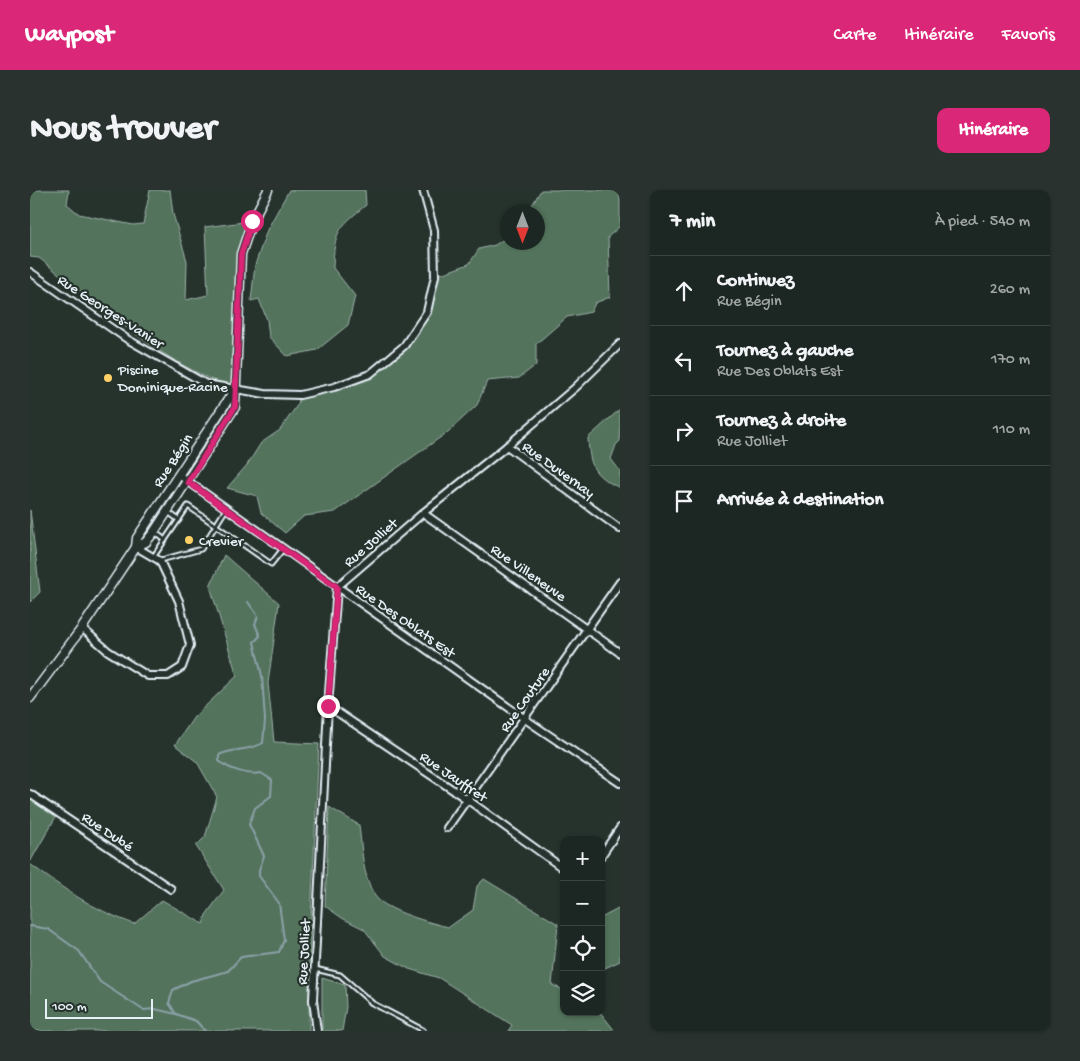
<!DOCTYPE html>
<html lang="fr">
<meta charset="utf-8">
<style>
:root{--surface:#1c2622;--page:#29322f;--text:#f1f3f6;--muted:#a0a5a5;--line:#3a4340;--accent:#db2777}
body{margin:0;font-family:"Gochi Hand",sans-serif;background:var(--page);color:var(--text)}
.controls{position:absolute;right:15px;bottom:15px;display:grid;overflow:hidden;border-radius:10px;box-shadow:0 1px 4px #0004}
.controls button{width:45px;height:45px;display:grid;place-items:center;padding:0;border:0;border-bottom:1px solid var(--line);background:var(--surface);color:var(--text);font:25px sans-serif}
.compass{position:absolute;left:470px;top:15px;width:45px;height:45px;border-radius:50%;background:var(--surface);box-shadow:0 1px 4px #0004;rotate:180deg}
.scale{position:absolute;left:15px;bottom:12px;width:108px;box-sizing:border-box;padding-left:5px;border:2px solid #e8f1f8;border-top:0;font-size:14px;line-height:18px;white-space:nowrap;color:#e8f1f8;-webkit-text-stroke:4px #26332d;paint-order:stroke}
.stop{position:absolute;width:15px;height:15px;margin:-11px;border:4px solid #db2777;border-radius:50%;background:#fff}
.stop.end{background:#db2777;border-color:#fff;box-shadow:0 1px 5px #0008}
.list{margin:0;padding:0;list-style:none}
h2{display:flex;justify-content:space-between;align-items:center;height:65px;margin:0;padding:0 20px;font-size:21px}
h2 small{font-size:16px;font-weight:400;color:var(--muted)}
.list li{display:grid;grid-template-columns:32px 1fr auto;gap:15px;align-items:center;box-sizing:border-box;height:70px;padding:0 20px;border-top:1px solid var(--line)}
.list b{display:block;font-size:19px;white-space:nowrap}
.list p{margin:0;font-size:16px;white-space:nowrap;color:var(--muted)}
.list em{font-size:16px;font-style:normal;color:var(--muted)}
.icon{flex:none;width:28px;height:28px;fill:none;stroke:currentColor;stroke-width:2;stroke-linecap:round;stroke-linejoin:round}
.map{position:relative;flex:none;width:590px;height:841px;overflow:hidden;border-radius:10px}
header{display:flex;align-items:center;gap:30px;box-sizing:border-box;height:70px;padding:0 25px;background:var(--accent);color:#fff}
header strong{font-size:24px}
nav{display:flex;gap:28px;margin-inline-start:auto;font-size:18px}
.intro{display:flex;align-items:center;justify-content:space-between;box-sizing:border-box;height:120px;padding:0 30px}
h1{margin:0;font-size:35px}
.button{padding:12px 22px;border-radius:10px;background:var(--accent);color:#fff;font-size:18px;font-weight:700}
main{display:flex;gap:30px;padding:0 30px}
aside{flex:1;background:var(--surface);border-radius:10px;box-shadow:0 1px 4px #0004}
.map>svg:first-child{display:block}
</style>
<header>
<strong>Waypost</strong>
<nav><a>Carte</a><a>Itinéraire</a><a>Favoris</a></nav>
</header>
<div class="intro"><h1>Nous trouver</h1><a class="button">Itinéraire</a></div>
<main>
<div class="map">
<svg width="590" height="841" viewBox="0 0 590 841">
<rect width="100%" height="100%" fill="#26332d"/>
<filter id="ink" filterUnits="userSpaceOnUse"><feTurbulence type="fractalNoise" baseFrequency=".02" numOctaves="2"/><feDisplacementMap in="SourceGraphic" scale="10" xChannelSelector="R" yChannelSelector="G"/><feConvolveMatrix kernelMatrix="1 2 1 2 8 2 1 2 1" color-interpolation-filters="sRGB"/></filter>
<g filter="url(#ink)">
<g fill="#53735c" stroke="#9eb2aa">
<path d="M0,0h39l-2,14 12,10 54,11 10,-1 7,-34h20l3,24 14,47 -1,39 22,-5 -3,-68 47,-6 -11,33 -6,135c-73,-25 -136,-84 -196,-131l-9,-1z"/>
<path d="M259,0h76l1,15c-28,23 -32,26 -33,63l22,28 -7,29 -31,25 -30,6 -18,-19 -2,-17 -8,-21 -8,2 4,-36 12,-35z"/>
<polygon points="511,0 590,0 590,36 578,47 580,107 565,113 561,122 537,127 506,154 506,175 489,188 457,191 447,215 418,242 305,322 274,326 255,343 231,323 227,306 197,298 217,275 231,253 250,240 268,214 270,205 339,184 374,156 397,122 405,86 439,74 449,59 465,55 477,47 478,52 508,52 508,22 498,22"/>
<path d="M590,219v32l-4,4 -5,14 9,12v17c-27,-13 -30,-20 -32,-50z"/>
<polygon points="0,320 10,402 0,412"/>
<path d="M194,365l55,48 -11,80 6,59 45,2 -9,196 -1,91h-279v-167c35,26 62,45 104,60l28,-24 41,24 3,-9 18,-25 -28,-44 9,-9 12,-40 -20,-35 -22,-17 19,-28 43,-41 -27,-90z"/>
<polygon points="0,604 28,623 0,672"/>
<path d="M299,617l30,18c3,24 3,50 16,71 9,14 58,28 74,31l24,-17 4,-24 7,-7 74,45 -6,61 12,5v22h36l15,19h-107l4,-6 -73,-47 -30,-9 -24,-13 -21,-27 -22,-11 -17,-12z"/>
<polygon points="590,718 590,771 575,778 571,775 571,728"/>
<polygon points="292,788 315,795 316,817 312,841 292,841"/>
</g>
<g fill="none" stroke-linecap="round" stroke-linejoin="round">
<g stroke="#8ca1a9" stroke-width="2">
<polyline points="0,736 18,739 49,761 70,792 113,820 125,819 146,824 166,831 175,841"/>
<path d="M146,824l-7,-11 4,-13 18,-9 37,-10 13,-14 38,-5 5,-12 -5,-37 -20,-27v-6l5,-14 -15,-32 6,-16 16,-12 1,-16 -11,-7c-12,3 -33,-4 -42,-12v-6c14,-7 30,-4 44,-12l2,-23 -3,-44 -8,-34 6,-6 -5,-12 3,-8 -10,-14"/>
</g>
<defs>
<g id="service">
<polyline points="138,322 149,330"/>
<polyline points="126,343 135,350"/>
<polyline points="124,366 158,316 241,374 253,359"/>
<polyline points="131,370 171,359 196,319"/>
<polyline points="285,779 310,785 342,813 393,840"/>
</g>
<g id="minor">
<polyline points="0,82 97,149 176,194 235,204 270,205 304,197 340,184 374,156 397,122 405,86 404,40 393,0"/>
<polyline points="477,256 590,339"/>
<polyline points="149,285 495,529 590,593"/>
<polyline points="393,323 590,463"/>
<polyline points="52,438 78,461 118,486 138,486 152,477 160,455 149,411 130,371 106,357"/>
<polyline points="298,516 438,610 534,679"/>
<polyline points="0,604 141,699"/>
<polyline points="417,638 590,392"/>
<polyline points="571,666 590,638"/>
<polyline points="287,841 283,810 298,516 307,397 393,323 477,256 546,197 590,154"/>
</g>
<g id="tertiary">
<polyline points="106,357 107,348 205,199"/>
<polyline points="0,508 52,438 106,357 116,352 124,342 205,217 211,64 222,31 238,0"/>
</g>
</defs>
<use href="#service" stroke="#e8f1f8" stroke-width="7"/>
<use href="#minor" stroke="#e8f1f8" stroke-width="10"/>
<use href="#tertiary" stroke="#e8f1f8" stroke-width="11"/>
<use href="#service" stroke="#26332d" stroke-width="3"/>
<use href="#minor" stroke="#26332d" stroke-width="6"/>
<use href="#tertiary" stroke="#26332d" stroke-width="8"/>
</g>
</g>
<g fill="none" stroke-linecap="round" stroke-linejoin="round" filter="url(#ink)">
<polyline stroke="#db2777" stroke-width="6" points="222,31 211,64 205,217 158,292 307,397 298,516"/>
</g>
<g fill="#ffd166" stroke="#26332d" stroke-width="2">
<circle cx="78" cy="188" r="5"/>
<circle cx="159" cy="350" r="5"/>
</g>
<g text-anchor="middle" stroke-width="4.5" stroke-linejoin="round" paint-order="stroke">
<g font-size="15" fill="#e8f1f8" stroke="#26332d">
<text transform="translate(81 121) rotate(33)" y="5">Rue Georges-Vanier</text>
<text transform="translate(142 270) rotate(-57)" y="5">Rue Bégin</text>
<text transform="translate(529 279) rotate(36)" y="5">Rue Duvernay</text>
<text transform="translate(340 352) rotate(-41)" y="5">Rue Jolliet</text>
<text transform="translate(499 382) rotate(35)" y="5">Rue Villeneuve</text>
<text transform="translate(376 430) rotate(35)" y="5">Rue Des Oblats Est</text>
<text transform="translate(494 509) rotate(-55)" y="5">Rue Couture</text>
<text transform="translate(424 586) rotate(34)" y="5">Rue Jauffret</text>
<text transform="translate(78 641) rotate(34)" y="5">Rue Dubé</text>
<text transform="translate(273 762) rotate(-87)" y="5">Rue Jolliet</text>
</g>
<g font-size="15" fill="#e8f1f8" stroke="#26332d" text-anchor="start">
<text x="88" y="184">Piscine<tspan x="88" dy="17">Dominique-Racine</tspan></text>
<text x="169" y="355">Crevier</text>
</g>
</g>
</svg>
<div class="controls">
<button>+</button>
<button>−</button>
<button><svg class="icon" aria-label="locate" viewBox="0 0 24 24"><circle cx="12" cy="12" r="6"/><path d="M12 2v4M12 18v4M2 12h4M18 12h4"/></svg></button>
<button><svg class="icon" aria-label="layers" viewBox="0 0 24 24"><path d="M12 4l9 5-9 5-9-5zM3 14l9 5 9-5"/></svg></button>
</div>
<svg class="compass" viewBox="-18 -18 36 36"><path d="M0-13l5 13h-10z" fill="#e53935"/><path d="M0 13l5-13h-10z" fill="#a0a5a5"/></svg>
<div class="scale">100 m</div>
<div class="stop" style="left:222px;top:31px"></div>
<div class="stop end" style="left:298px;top:516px"></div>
</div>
<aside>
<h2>7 min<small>À pied · 540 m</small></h2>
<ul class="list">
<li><svg class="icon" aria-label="ahead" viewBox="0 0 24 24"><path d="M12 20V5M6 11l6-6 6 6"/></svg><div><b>Continuez</b><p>Rue Bégin</p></div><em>260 m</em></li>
<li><svg class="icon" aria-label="left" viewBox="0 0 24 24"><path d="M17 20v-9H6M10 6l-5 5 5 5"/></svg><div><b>Tournez à gauche</b><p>Rue Des Oblats Est</p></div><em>170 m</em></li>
<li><svg class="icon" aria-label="right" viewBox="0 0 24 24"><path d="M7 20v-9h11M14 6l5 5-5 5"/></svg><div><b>Tournez à droite</b><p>Rue Jolliet</p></div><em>110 m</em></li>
<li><svg class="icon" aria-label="arrive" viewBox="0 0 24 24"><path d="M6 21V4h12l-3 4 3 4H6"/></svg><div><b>Arrivée à destination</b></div></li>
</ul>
</aside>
</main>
